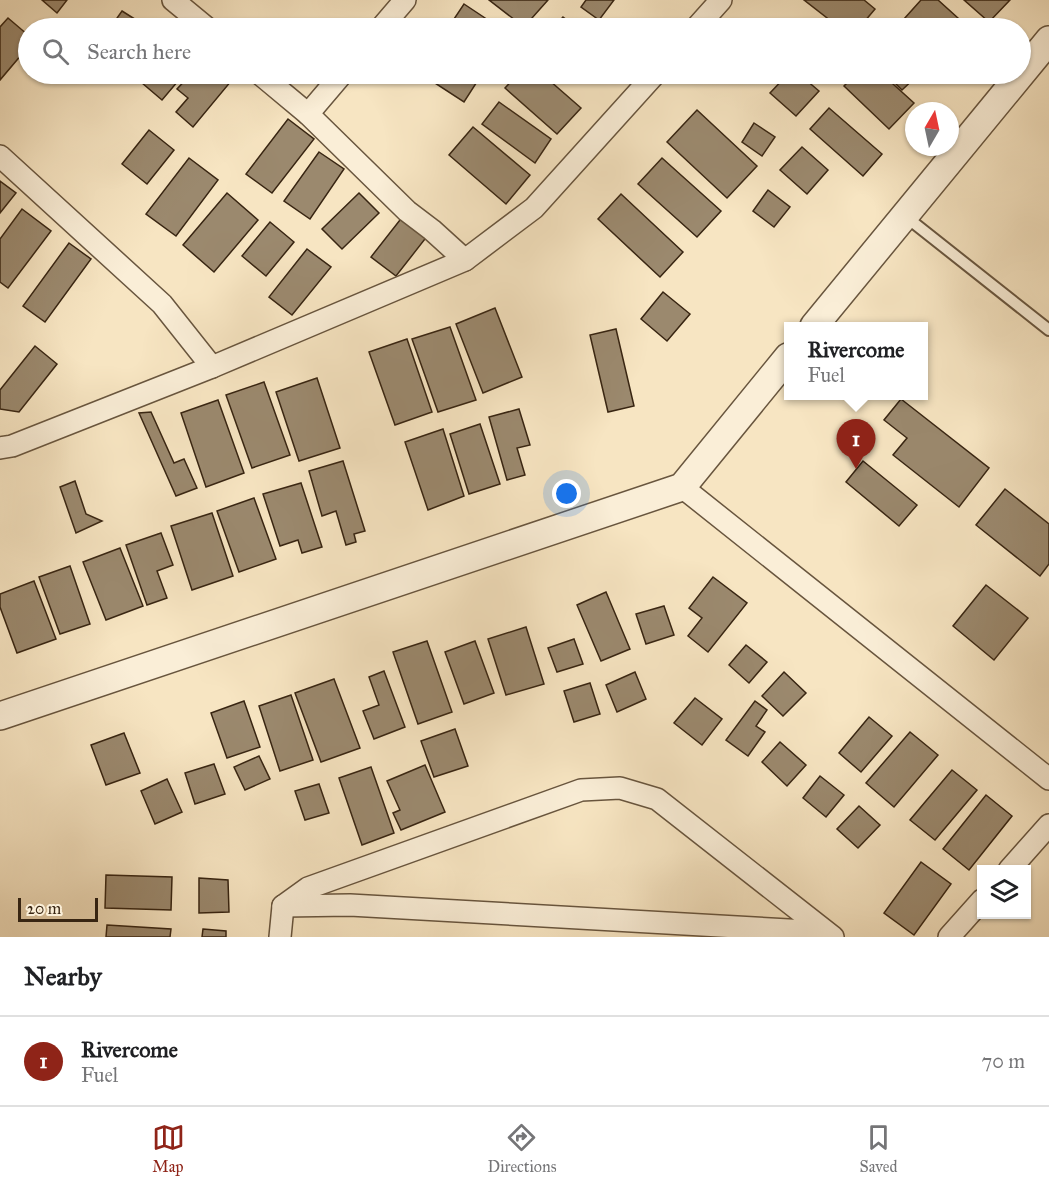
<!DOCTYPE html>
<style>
:root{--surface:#fff;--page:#f6f6f6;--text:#202124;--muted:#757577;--line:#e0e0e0;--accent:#8f2418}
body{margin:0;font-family:"IM FELL Great Primer",serif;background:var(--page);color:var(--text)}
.controls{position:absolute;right:18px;bottom:18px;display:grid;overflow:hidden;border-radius:0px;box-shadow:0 2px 4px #0004}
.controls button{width:54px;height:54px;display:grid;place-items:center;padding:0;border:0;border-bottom:2px solid var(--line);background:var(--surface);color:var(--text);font:30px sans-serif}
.compass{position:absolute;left:905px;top:102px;width:54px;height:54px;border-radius:50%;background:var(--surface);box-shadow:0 2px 4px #0004;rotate:9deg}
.scale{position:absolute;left:18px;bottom:15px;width:80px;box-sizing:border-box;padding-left:6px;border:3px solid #382512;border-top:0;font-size:16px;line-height:21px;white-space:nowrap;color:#382512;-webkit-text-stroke:4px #faeed7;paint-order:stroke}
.you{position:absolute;left:567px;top:494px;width:21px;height:21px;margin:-15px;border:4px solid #fff;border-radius:50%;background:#1a73e8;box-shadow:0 0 0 9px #1a73e833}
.badge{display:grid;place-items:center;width:39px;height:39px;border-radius:50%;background:var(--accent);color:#fff;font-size:20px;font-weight:700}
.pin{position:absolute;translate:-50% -50px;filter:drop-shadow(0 2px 3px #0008)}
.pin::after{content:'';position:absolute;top:32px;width:21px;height:18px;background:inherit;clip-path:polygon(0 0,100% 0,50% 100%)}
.popup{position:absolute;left:784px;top:322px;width:144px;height:78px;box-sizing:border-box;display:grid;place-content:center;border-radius:0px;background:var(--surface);filter:drop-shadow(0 2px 4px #0005);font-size:20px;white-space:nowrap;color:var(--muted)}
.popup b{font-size:22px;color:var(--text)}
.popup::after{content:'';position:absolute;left:50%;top:100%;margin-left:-12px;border:12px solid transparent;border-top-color:var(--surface)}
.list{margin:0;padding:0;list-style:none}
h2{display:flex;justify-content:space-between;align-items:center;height:78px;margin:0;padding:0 24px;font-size:26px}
h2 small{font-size:20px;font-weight:400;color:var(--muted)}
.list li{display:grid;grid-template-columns:39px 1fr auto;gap:18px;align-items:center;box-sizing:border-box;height:90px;padding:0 24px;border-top:2px solid var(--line)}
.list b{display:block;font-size:22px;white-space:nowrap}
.list p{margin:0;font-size:20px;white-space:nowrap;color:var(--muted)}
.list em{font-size:20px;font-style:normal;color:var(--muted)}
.icon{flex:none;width:33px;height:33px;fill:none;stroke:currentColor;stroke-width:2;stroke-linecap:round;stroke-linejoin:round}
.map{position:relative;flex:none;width:1049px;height:937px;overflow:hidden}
.search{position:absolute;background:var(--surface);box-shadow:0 2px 4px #0004;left:18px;right:18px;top:18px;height:66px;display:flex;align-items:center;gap:15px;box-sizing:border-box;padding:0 21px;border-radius:33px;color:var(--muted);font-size:22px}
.sheet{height:168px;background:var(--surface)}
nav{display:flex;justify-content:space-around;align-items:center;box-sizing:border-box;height:84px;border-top:2px solid var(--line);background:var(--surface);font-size:16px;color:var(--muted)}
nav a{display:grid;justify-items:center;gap:3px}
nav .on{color:var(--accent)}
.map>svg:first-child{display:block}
</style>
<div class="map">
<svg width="1049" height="937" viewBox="0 0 1049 937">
<rect width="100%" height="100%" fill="#f7e5c2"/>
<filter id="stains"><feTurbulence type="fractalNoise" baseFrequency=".00333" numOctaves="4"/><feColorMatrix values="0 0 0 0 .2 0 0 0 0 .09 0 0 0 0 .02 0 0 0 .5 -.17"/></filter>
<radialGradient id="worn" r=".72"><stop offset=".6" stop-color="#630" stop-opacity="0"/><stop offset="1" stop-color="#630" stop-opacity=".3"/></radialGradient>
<g fill="#9b896e" stroke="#382512" stroke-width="1.5">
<polygon points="42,0 67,0 57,13"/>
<polygon points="489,0 548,0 524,27"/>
<polygon points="586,0 614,0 599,20 581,7"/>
<polygon points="804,0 864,0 875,9 859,28 840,28"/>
<polygon points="921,0 938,0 969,28 914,28 904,19"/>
<polygon points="964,0 1010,0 989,22"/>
<polygon points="464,4 500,28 448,28"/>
<polygon points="122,11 149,28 110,28"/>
<polygon points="563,17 578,28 553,28"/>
<polygon points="8,18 28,35 28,47 0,80 0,27"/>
<polygon points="138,74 184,74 162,100 135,77"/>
<polygon points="191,74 224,74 232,80 193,127 176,112 188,98 177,89"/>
<polygon points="421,74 482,74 464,102"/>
<polygon points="518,74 542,74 581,108 557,134 505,88"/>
<polygon points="788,74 799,74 819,91 796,116 770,93"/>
<polygon points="856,74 882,74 914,103 889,129 844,86"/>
<polygon points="886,74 919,74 902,90"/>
<polygon points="499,102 551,139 535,163 482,124"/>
<polygon points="829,108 882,154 863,176 810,129"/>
<polygon points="697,110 757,166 727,198 667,142"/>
<polygon points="288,119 314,139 272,193 246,174"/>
<polygon points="754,123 775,137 762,156 742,142"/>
<polygon points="473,127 530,175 506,204 449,155"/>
<polygon points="149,130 174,150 147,184 122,164"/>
<polygon points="802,147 828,170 807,194 780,170"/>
<polygon points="319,152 344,169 310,219 284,201"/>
<polygon points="189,158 218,180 176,236 146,214"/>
<polygon points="662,158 721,211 697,237 638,184"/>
<polygon points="0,181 16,193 0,213"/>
<polygon points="768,190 790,207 774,227 753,211"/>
<polygon points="227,193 258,220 214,272 183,245"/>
<polygon points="359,193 379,213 342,249 322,229"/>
<polygon points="621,194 683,252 660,277 598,219"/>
<polygon points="22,209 51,231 8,288 0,282 0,239"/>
<polygon points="407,211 432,230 396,276 371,257"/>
<polygon points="270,222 294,242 266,276 242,256"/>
<polygon points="69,243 91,259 45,322 23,306"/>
<polygon points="307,249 331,267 292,315 269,297"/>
<polygon points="663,292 690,314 667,341 641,319"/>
<polygon points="495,308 522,377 483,393 456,324"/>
<polygon points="450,327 476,400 438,412 412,339"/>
<polygon points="616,329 634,406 608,412 590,335"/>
<polygon points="407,339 432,412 395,425 369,352"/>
<polygon points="35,346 57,364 19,412 0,409 0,390"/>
<polygon points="317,378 340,448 299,461 276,392"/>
<polygon points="264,382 290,455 252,468 226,395"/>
<polygon points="901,399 989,468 959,507 893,455 907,438 884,420"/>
<polygon points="218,400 244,473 206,487 181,413"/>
<polygon points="519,409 530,445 517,448 525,475 507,480 489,417"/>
<polygon points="151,412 174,463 184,459 197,488 176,496 139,413"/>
<polygon points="480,424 500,484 469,494 450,434"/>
<polygon points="443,429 464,496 428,510 405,442"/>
<polygon points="343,461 365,531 354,534 356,542 346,545 336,511 322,516 309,471"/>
<polygon points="863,461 917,505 899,526 846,482"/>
<polygon points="75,481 86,514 102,521 76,533 60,487"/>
<polygon points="301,483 322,547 302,553 298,540 280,546 263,494"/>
<polygon points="1005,489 1049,524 1049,564 1040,576 976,525"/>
<polygon points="254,498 276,559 239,572 217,511"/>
<polygon points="212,513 233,576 192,590 171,526"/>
<polygon points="161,533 173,565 157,571 167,598 147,605 126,545"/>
<polygon points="120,548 143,606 106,620 83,562"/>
<polygon points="70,566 90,624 60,634 39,577"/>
<polygon points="713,577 747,603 708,652 688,636 702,618 689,608"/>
<polygon points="34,581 56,639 17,653 0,607 0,594"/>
<polygon points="986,585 1028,618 994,660 953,626"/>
<polygon points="606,592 630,649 601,661 577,605"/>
<polygon points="664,606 674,635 646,644 636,614"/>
<polygon points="526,627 544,684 506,695 488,639"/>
<polygon points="574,639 583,664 557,672 548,648"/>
<polygon points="427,641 452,712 418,724 393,652"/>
<polygon points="475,641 494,693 464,704 445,652"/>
<polygon points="746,645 767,662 749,683 729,665"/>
<polygon points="384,671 405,727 374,739 363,711 379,705 369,677"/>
<polygon points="635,672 646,699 617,712 606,685"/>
<polygon points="784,672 806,693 783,716 762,696"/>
<polygon points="334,679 360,748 321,762 295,693"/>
<polygon points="590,683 600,714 574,722 564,691"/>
<polygon points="291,695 313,760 280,771 259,706"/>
<polygon points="695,698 722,719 702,745 674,723"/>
<polygon points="244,701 260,747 227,758 211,713"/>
<polygon points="755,701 767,710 756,726 765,732 748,756 726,740"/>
<polygon points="869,717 892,736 861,772 839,753"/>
<polygon points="455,729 468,766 434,777 421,741"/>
<polygon points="910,732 938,755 894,807 866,783"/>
<polygon points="124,733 140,773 106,785 91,745"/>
<polygon points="780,742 806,765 787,786 762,762"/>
<polygon points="259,756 270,779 245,790 234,767"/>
<polygon points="214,764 225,794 195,804 185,773"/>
<polygon points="425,765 445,812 401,830 393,813 400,810 387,781"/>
<polygon points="371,767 394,833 362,845 339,778"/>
<polygon points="952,770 977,790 935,840 910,820"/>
<polygon points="820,776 844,795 826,817 803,798"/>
<polygon points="167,779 182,812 155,824 141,791"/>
<polygon points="319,784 329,813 305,820 295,791"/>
<polygon points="986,795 1012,816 969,870 943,849"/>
<polygon points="859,806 880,825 858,848 837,829"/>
<polygon points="921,862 951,884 914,935 884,913"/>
<polygon points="106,875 172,877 171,910 105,908"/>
<polygon points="199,878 228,880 229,912 199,913"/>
<polygon points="107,925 171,929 170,937 106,937"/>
<polygon points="203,929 226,931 226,937 202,937"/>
</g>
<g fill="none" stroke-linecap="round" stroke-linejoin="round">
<defs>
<polyline id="service" points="905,216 1049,330"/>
<g id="minor">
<polyline points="173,0 207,28"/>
<polyline points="381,28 405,0"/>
<polyline points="696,28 721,0"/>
<polyline points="260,74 308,114 407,211 432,230 465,260"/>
<polyline points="308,114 342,74"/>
<polyline points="0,156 162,304 212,367"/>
<polyline points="0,448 12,446 212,367 465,260 534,208 655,74"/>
<polyline points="682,487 1049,779"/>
<polyline points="1009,870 1049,825"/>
<polyline points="283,906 350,905 825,932"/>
<polyline points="280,937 283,906 308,888 581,790 620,788 657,799 833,937"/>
<polyline points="949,937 982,900"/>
</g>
<g id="tertiary">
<polyline points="814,326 1049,40"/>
<polyline points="0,716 682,487 788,357"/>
</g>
</defs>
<use href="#service" stroke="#68553e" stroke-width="14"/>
<use href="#minor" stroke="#68553e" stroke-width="24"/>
<use href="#tertiary" stroke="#68553e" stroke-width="30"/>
<use href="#service" stroke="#faeed7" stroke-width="10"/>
<use href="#minor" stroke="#faeed7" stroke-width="21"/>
<use href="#tertiary" stroke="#faeed7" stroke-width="27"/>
</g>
<rect width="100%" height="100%" filter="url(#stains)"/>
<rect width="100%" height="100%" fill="url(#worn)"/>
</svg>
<div class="controls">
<button><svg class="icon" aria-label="layers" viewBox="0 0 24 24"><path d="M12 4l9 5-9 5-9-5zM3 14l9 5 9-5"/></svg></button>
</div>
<svg class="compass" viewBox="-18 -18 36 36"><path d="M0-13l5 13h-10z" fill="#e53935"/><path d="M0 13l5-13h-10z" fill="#757577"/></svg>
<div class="scale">20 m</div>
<div class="you"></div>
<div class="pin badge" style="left:856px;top:469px">1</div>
<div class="popup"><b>Rivercome</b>Fuel</div>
<div class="search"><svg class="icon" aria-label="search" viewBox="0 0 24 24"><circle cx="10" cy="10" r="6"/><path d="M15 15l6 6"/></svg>Search here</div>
</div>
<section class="sheet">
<h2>Nearby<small></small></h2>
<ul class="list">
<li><span class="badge">1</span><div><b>Rivercome</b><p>Fuel</p></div><em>70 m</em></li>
</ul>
</section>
<nav>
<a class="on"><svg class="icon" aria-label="map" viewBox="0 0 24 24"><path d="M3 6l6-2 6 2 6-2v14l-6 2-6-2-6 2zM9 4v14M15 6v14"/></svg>Map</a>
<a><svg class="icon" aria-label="directions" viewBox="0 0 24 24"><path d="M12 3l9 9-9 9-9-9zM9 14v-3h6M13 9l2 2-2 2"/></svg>Directions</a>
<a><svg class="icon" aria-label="saved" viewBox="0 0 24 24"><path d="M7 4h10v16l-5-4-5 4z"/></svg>Saved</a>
</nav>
